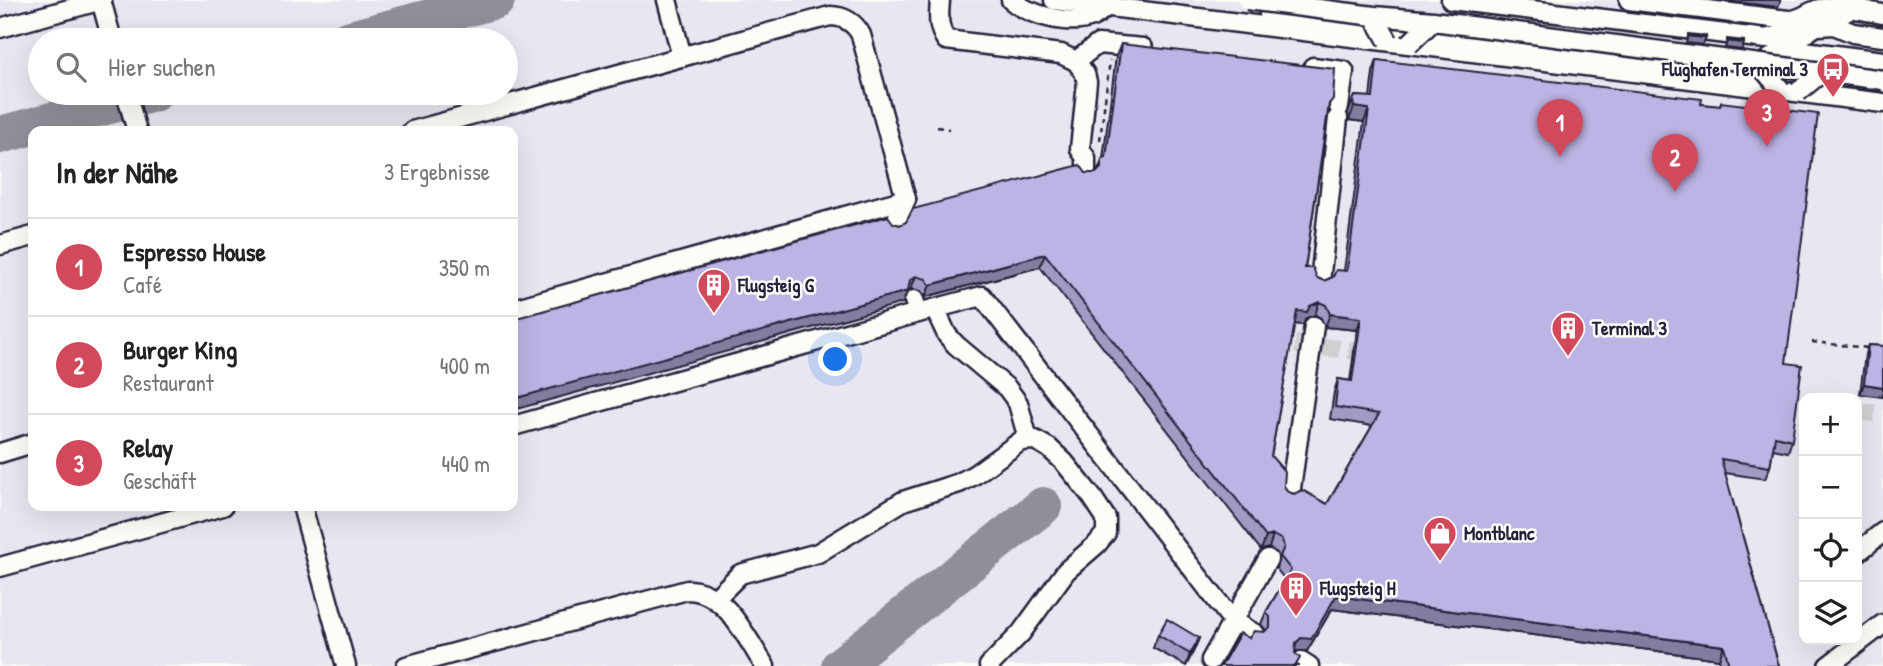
<!DOCTYPE html>
<html lang="de">
<meta charset="utf-8">
<style>
:root{--surface:#fff;--page:#f6f6f6;--text:#222;--muted:#767676;--line:#e0e0e0;--accent:#d1495b}
body{margin:0;font-family:"Patrick Hand",sans-serif;background:var(--page);color:var(--text)}
.controls{position:absolute;right:21px;bottom:21px;display:grid;overflow:hidden;border-radius:14px;box-shadow:0 7px 28px #0002}
.controls button{width:63px;height:63px;display:grid;place-items:center;padding:0;border:0;border-bottom:2px solid var(--line);background:var(--surface);color:var(--text);font:35px sans-serif}
.you{position:absolute;left:836px;top:360px;width:24px;height:24px;margin:-18px;border:5px solid #fff;border-radius:50%;background:#1a73e8;box-shadow:0 0 0 10px #1a73e833}
.badge{display:grid;place-items:center;width:46px;height:46px;border-radius:50%;background:var(--accent);color:#fff;font-size:23px;font-weight:700}
.pin{position:absolute;translate:-50% -58px;filter:drop-shadow(0 2px 4px #0008)}
.pin::after{content:'';position:absolute;top:37px;width:24px;height:21px;background:inherit;clip-path:polygon(0 0,100% 0,50% 100%)}
.list{margin:0;padding:0;list-style:none}
h2{display:flex;justify-content:space-between;align-items:center;height:91px;margin:0;padding:0 28px;font-size:30px}
h2 small{font-size:23px;font-weight:400;color:var(--muted)}
.list li{display:grid;grid-template-columns:46px 1fr auto;gap:21px;align-items:center;box-sizing:border-box;height:98px;padding:0 28px;border-top:2px solid var(--line)}
.list b{display:block;font-size:26px;white-space:nowrap}
.list p{margin:0;font-size:23px;white-space:nowrap;color:var(--muted)}
.list em{font-size:23px;font-style:normal;color:var(--muted)}
.icon{flex:none;width:38px;height:38px;fill:none;stroke:currentColor;stroke-width:2;stroke-linecap:round;stroke-linejoin:round}
.map{position:relative;flex:none;width:1883px;height:666px;overflow:hidden}
.search{position:absolute;background:var(--surface);box-shadow:0 7px 28px #0002;left:28px;top:28px;width:490px;height:77px;display:flex;align-items:center;gap:18px;box-sizing:border-box;padding:0 24px;border-radius:38px;color:var(--muted);font-size:26px}
.panel{position:absolute;background:var(--surface);box-shadow:0 7px 28px #0002;left:28px;top:126px;width:490px;height:385px;border-radius:14px}
.map>svg:first-child{display:block}
</style>
<div class="map">
<svg width="1883" height="666" viewBox="0 0 1883 666">
<rect width="100%" height="100%" fill="#fdfcf7"/>
<filter id="ink" filterUnits="userSpaceOnUse"><feTurbulence type="fractalNoise" baseFrequency=".0143" numOctaves="2"/><feDisplacementMap in="SourceGraphic" scale="14" xChannelSelector="R" yChannelSelector="G"/><feConvolveMatrix kernelMatrix="1 2 1 2 8 2 1 2 1" color-interpolation-filters="sRGB"/></filter>
<g filter="url(#ink)">
<path fill="#eae6f1" fill-rule="evenodd" d="M0,0h1883v666h-1883zM40,40h466v53h-466zM33,131h480v375h-480zM1804,398h53v242h-53z"/>
<g fill="none" stroke-linecap="round" stroke-linejoin="round">
<g stroke="#908f99" stroke-width="38">
<polyline points="347,40 496,0"/>
<polyline points="0,135 154,93"/>
<polyline points="840,666 1043,506"/>
</g>
<g stroke="#d1d0d1" stroke-width="18" stroke-dasharray="18 9" stroke-linecap="butt">
<polyline points="1268,341 1375,353"/>
<polyline points="1775,401 1804,405"/>
<polyline points="1857,411 1883,414"/>
</g>
<defs>
<g id="minor">
<polyline points="101,0 112,40"/>
<polyline points="667,0 682,57"/>
<path d="M940,0c-1,16 -3,26 6,40l115,14 15,7 9,13 2,8 -7,67 6,9v17"/>
<path d="M1011,0c18,15 58,26 81,17 7,-3 12,-8 18,-14"/>
<polyline points="1054,0 1883,103"/>
<polyline points="1451,0 1766,39 1780,35 1805,16"/>
<path d="M1629,0l159,20c14,1 20,-9 32,-11 20,-5 43,2 63,5"/>
<polyline points="1269,14 1759,73 1774,82"/>
<polyline points="1818,26 1834,25 1853,33 1883,37"/>
<polyline points="0,28 102,0"/>
<polyline points="1782,53 1796,50 1883,61"/>
<polyline points="1076,61 1098,44 1143,48"/>
<polyline points="1313,67 1344,71 1339,107"/>
<polyline points="1755,69 1826,19 1846,12"/>
<polyline points="126,93 137,131"/>
<path d="M412,131l418,-115c14,0 25,7 31,19l45,164 -12,27"/>
<polyline points="0,245 33,236"/>
<polyline points="1320,282 1338,118"/>
<polyline points="914,300 918,313 982,296 1232,620 1255,634"/>
<polyline points="513,309 906,199"/>
<polyline points="935,309 947,335 956,345 1007,388 1018,403 1028,439"/>
<polyline points="513,426 918,313"/>
<polyline points="0,453 33,443"/>
<polyline points="1290,495 1314,326"/>
<polyline points="302,506 346,666"/>
<polyline points="1857,553 1883,532"/>
<polyline points="0,567 223,506"/>
<polyline points="716,598 740,574 818,553 903,501 959,483 974,475 1021,441 1035,440 1049,448 1064,462 1092,497 1106,518 1106,533 1097,544 1066,571 1021,633 989,666"/>
<polyline points="1211,660 1268,559"/>
<polyline points="1301,661 1309,666"/>
<path d="M406,666l281,-76c39,0 59,48 78,76"/>
<polyline points="1828,666 1883,624"/>
</g>
</defs>
<use href="#minor" stroke="#22223b" stroke-width="23"/>
<g stroke="#22223b" stroke-width="2.5" stroke-dasharray="5 5" stroke-linecap="butt">
<polyline points="937,127 949,129"/>
<polyline points="1100,140 1110,60"/>
<polyline points="1812,342 1868,348"/>
</g>
<use href="#minor" stroke="#fdfcf7" stroke-width="18"/>
<defs>
<g id="minor-bridge">
<polyline points="1247,0 1374,16 1433,21 1883,80"/>
<polyline points="1374,16 1388,41"/>
<polyline points="1409,44 1433,21"/>
<polyline points="1759,64 1781,90"/>
<polyline points="1798,92 1821,73"/>
</g>
</defs>
<use href="#minor-bridge" stroke="#22223b" stroke-width="23" stroke-linecap="butt"/>
<use href="#minor-bridge" stroke="#fdfcf7" stroke-width="18"/>
</g>
<g fill="#a39ac4" stroke="#22223b" stroke-width="2" fill-rule="evenodd">
<path d="M1121,44l207,68 -23,156 12,10 7,3 20,-10 20,-149 -15,-2 -1,-7 7,-17 15,1 3,-25 4,-12 324,44 18,2 2,-4 65,261 6,77 -4,12 -15,-3 -3,18 -5,12 -40,-6 54,193h-58l-2,-7 -387,-50 -25,42h-11l-47,-13 16,-7v-2l-4,-5 5,-12 19,-32 -9,-12 3,-9 -2,-6 -8,-5 -8,2 -221,-283 -115,30 -4,-6 -10,-2 -4,3 -4,11 -10,-80 7,2 186,-52h10l2,-3 5,-11 13,-103zM1315,315l6,3 4,9 32,3 -7,51 -12,-2 -4,13 -4,27 42,7 -45,78 -39,-12 -4,-6 -13,-30 23,-132 9,1 3,-7z"/>
<polygon points="1868,345 1883,346 1860,394 1865,354"/>
<polygon points="1158,635 1199,638 1194,650 1186,666 1153,648"/>
</g>
<g fill="#847da0" stroke="#22223b" stroke-width="2">
<polygon points="1716,0 1781,0 1778,7"/>
<polygon points="1688,36 1706,38 1703,45 1686,43"/>
<polygon points="1727,41 1744,43 1742,50 1725,48"/>
<polygon points="1354,107 1369,109 1364,122 1349,120"/>
<polygon points="1045,254 1040,267 925,297 930,285"/>
<polygon points="916,276 911,289 907,292 903,303 513,410 513,399 910,280"/>
<polygon points="1319,302 1315,315 1306,318 1303,325 1292,324 1297,311"/>
<polygon points="1330,314 1361,318 1357,330 1325,327"/>
<polygon points="1864,384 1883,387 1883,397 1860,394"/>
<polygon points="1273,535 1269,548 1261,550 1266,537"/>
<polygon points="1336,596 1724,646 1719,659 1332,609 1307,651 1296,651 1291,656 1296,643"/>
<polygon points="1199,638 1194,650 1186,666 1190,654"/>
</g>
<g fill="#bdb3e4" stroke="#22223b" stroke-width="2" fill-rule="evenodd">
<polygon points="1688,34 1706,36 1706,38 1688,36"/>
<polygon points="1727,39 1744,41 1744,43 1727,41"/>
<path d="M1121,44l214,25 -2,30 -4,5 -24,164h8l4,10 7,3 9,-4 3,-7 11,1 22,-162 -15,-2 -1,-6 2,-5 18,1 4,-37 325,39 -1,5 19,2 1,-4 97,12 -32,249 16,2 -10,75 -17,-4 -5,31 -49,-8 58,207h-50l-5,-20 -388,-50 -25,43 -10,-1 -5,5 -1,10 5,5 -4,7 3,1h-78l19,-33 9,5 5,-7 10,1 6,-5v-10l-4,-5 25,-42 -11,-14 4,-9 -2,-7 -9,-5 -7,2 -221,-283 -115,31 -4,-6 -10,-3 -6,4 -2,11 -395,108v-80l375,-103 5,7 7,2 6,-3 7,-13 167,-44 6,8h10l5,-5 1,-9 4,-1zM1319,302l7,3 4,9 31,4 -9,63 -14,-2 -3,28 44,7 -52,90 -25,-14 -8,4 -6,-2 -4,-6 1,-14 -14,-16 26,-145 10,1 3,-6z"/>
<polygon points="1868,345 1883,346 1883,387 1864,384"/>
<polygon points="1167,619 1199,638 1190,654 1158,635"/>
</g>
</g>
<defs>
<symbol id="bus-pin" viewBox="-11 -11 22 30"><path d="M0 17L-7.5 6A9.5 9.5 0 1 1 7.5 6Z" fill="#d1495b" stroke="#fdfcf7"/><path d="M-5-6H5V4H4V6H2V4H-2V6H-4V4H-5ZM-3.5-4V0h7V-4ZM-3.5 1.2v1.5H-2V1.2ZM2 1.2v1.5H3.5V1.2Z" fill="#fff"/></symbol>
<symbol id="building-pin" viewBox="-11 -11 22 30"><path d="M0 17L-7.5 6A9.5 9.5 0 1 1 7.5 6Z" fill="#d1495b" stroke="#fdfcf7"/><path d="M-4-6H4V6H1V3H-1V6H-4ZM-2.5-4.3h1.7v1.8h-1.7ZM.8-4.3h1.7v1.8H.8ZM-2.5-1h1.7V.8h-1.7ZM.8-1h1.7V.8H.8Z" fill="#fff"/></symbol>
<symbol id="shop-pin" viewBox="-11 -11 22 30"><path d="M0 17L-7.5 6A9.5 9.5 0 1 1 7.5 6Z" fill="#d1495b" stroke="#fdfcf7"/><path d="M-5-2.5h2.3a2.7 3.5 0 0 1 5.4 0H5L5.5 6h-11ZM-1.5-2.5h3a1.5 2.3 0 0 0-3 0Z" fill="#fff"/></symbol>
</defs>
<g fill-rule="evenodd">
<use href="#bus-pin" x="1814" y="50" width="38" height="52"/>
<use href="#building-pin" x="695" y="266" width="38" height="52"/>
<use href="#building-pin" x="1549" y="309" width="38" height="52"/>
<use href="#shop-pin" x="1421" y="514" width="38" height="52"/>
<use href="#building-pin" x="1277" y="569" width="38" height="52"/>
</g>
<g text-anchor="middle" stroke-width="5" stroke-linejoin="round" paint-order="stroke">
<g font-size="19" font-weight="bold" fill="#22223b" stroke="#fdfcf7" text-anchor="start">
<text x="1808" y="76" text-anchor="end">Flughafen Terminal 3</text>
<text x="738" y="292">Flugsteig G</text>
<text x="1592" y="335">Terminal 3</text>
<text x="1464" y="540">Montblanc</text>
<text x="1320" y="595">Flugsteig H</text>
</g>
</g>
</svg>
<div class="controls">
<button>+</button>
<button>−</button>
<button><svg class="icon" aria-label="locate" viewBox="0 0 24 24"><circle cx="12" cy="12" r="6"/><path d="M12 2v4M12 18v4M2 12h4M18 12h4"/></svg></button>
<button><svg class="icon" aria-label="layers" viewBox="0 0 24 24"><path d="M12 4l9 5-9 5-9-5zM3 14l9 5 9-5"/></svg></button>
</div>
<div class="you"></div>
<div class="pin badge" style="left:1560px;top:157px">1</div>
<div class="pin badge" style="left:1675px;top:192px">2</div>
<div class="pin badge" style="left:1767px;top:147px">3</div>
<div class="search"><svg class="icon" aria-label="search" viewBox="0 0 24 24"><circle cx="10" cy="10" r="6"/><path d="M15 15l6 6"/></svg>Hier suchen</div>
<section class="panel">
<h2>In der Nähe<small>3 Ergebnisse</small></h2>
<ul class="list">
<li><span class="badge">1</span><div><b>Espresso House</b><p>Café</p></div><em>350 m</em></li>
<li><span class="badge">2</span><div><b>Burger King</b><p>Restaurant</p></div><em>400 m</em></li>
<li><span class="badge">3</span><div><b>Relay</b><p>Geschäft</p></div><em>440 m</em></li>
</ul>
</section>
</div>
